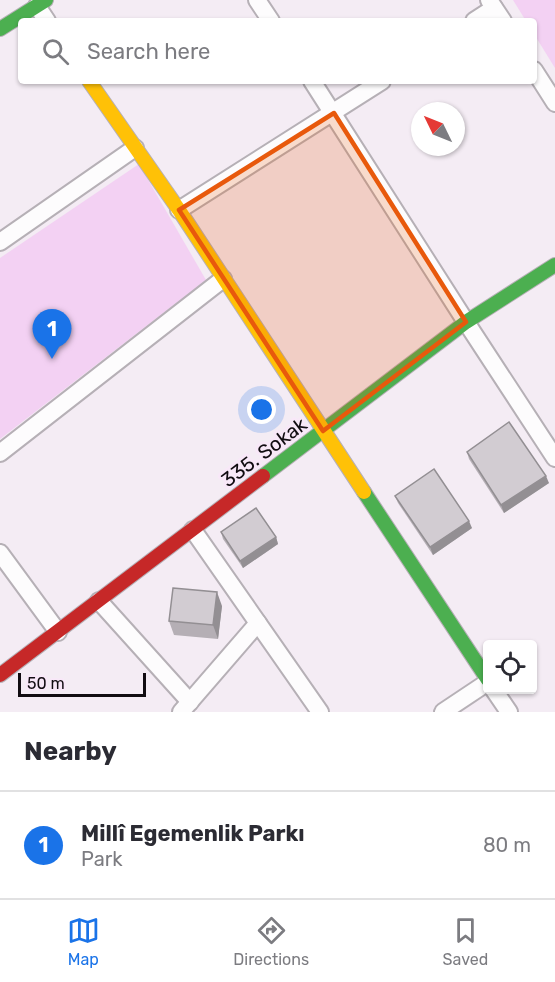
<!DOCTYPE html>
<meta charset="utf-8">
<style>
:root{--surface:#fff;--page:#f7f7f7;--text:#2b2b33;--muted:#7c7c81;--line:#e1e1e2;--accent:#1a73e8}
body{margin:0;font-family:Rubik,sans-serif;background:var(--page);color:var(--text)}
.controls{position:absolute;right:18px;bottom:18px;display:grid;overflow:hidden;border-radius:6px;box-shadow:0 2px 4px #0004}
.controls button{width:54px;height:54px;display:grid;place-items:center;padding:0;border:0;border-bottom:2px solid var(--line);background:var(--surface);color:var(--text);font:30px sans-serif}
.compass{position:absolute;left:411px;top:102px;width:54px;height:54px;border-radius:50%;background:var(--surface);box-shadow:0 2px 4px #0004;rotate:313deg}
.scale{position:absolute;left:18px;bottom:15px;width:128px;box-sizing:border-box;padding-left:6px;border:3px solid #110c11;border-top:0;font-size:16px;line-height:21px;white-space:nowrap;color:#110c11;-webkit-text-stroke:4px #f8e8f8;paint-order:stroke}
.you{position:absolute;left:262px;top:410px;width:21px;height:21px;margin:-15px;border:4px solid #fff;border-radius:50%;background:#1a73e8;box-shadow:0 0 0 9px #1a73e833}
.badge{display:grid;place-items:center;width:39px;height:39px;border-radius:50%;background:var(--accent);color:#fff;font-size:20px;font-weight:700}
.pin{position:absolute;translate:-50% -50px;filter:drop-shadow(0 2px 3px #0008)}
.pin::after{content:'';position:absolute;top:32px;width:21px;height:18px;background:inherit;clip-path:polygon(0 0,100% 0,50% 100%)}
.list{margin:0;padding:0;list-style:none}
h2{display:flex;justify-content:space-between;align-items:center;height:78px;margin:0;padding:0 24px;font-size:26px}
h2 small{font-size:20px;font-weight:400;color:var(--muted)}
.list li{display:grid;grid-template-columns:39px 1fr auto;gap:18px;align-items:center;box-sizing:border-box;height:108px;padding:0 24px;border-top:2px solid var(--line)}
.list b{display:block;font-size:22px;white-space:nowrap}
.list p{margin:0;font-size:20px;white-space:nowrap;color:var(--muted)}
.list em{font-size:20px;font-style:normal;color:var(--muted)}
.icon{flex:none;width:33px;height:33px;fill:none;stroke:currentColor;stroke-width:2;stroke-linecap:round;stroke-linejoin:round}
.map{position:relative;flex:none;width:555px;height:712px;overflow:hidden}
.search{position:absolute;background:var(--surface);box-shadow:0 2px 4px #0004;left:18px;right:18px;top:18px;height:66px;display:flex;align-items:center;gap:15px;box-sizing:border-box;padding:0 21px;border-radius:6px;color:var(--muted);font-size:22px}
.sheet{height:186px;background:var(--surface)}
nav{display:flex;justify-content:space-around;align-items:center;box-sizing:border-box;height:84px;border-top:2px solid var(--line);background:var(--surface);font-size:16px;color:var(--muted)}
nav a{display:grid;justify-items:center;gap:3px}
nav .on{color:var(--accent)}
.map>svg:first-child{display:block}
</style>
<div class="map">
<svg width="555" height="712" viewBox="0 0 555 712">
<rect width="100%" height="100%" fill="#f4ecf4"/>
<g fill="#f3d1f3">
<polygon points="513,0 555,0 555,68 534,34 534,21 526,21"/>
<polygon points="139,164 206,280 0,439 0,258"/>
</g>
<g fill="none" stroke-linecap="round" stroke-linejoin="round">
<defs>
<g id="street">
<polyline points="257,0 271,21"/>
<polyline points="489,0 503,21"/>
<polyline points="37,6 47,21"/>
<polyline points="474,21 494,8"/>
<polyline points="534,70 555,103"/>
<polyline points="312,81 466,322 555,458"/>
<polyline points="179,210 382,81"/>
<polyline points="0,242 135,148"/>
<polyline points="0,453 223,279"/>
<polyline points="193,530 320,712"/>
<polyline points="0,553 58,632"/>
<polyline points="99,601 190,702"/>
<polyline points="494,690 509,712"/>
<polyline points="181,712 258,623"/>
<polyline points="443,712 488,682"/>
</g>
<g id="fast">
<polyline points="0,29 46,0"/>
<polyline points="263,476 466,322 555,265"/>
<polyline points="364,492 488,680"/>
</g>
<polyline id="slow" points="89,81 179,210 364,492"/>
<polyline id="jam" points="0,675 263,476"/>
</defs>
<use href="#street" stroke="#b6b0b6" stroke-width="20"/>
<use href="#fast" stroke="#b6b0b6" stroke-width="16"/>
<use href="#slow" stroke="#b6b0b6" stroke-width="16"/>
<use href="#jam" stroke="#b6b0b6" stroke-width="16"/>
<use href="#street" stroke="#fdfcfd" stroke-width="16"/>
<use href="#fast" stroke="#4caf50" stroke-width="14"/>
<use href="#slow" stroke="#ffc107" stroke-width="14"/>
<use href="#jam" stroke="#c62828" stroke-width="14"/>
</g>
<g fill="#b5afb5">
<polygon points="467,452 549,483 504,513 469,459"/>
<polygon points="395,496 472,528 433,555 398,503"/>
<polygon points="221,532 276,537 278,544 243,568 223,539"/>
<polygon points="222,606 218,639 174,635 169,621"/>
</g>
<g fill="#938f93">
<polygon points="546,476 549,483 504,513 501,505"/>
<polygon points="469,521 472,528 433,555 430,547"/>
<polygon points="276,537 278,544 243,568 240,561"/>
<polygon points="217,592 222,606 218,639 213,625"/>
</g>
<g fill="#d2ccd2" stroke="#938f93" stroke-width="1.5">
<polygon points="509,422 546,476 501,505 467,452"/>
<polygon points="434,469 469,521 430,547 395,496"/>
<polygon points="256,508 276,537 240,561 221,532"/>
<polygon points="173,588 217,592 213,625 169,621"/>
</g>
<path fill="#e8590c" fill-opacity="0.2" stroke="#e8590c" stroke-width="4.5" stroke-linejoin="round" d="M334,113l132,209 -143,109 -144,-221z"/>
<g text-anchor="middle" stroke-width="6" stroke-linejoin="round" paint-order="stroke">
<g font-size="20" fill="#110c11" stroke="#f8e8f8">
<text transform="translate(264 452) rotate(-37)" y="7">335. Sokak</text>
</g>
</g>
</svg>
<div class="controls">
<button><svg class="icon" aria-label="locate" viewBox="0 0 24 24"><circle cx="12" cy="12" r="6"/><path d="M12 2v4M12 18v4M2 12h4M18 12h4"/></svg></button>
</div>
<svg class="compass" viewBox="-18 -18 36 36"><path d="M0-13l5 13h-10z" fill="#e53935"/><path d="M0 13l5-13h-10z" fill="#7c7c81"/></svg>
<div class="scale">50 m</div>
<div class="you"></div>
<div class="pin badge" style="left:52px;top:359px">1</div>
<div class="search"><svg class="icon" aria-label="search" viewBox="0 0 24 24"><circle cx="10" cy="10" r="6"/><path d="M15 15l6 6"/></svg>Search here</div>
</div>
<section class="sheet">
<h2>Nearby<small></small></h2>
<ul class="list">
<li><span class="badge">1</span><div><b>Millî Egemenlik Parkı</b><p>Park</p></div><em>80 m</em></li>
</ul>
</section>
<nav>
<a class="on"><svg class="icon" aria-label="map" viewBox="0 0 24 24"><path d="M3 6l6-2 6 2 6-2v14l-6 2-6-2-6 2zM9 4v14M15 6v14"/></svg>Map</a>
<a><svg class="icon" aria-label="directions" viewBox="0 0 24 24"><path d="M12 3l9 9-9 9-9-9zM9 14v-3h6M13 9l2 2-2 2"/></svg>Directions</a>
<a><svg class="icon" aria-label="saved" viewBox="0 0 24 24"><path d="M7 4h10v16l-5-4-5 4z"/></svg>Saved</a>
</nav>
